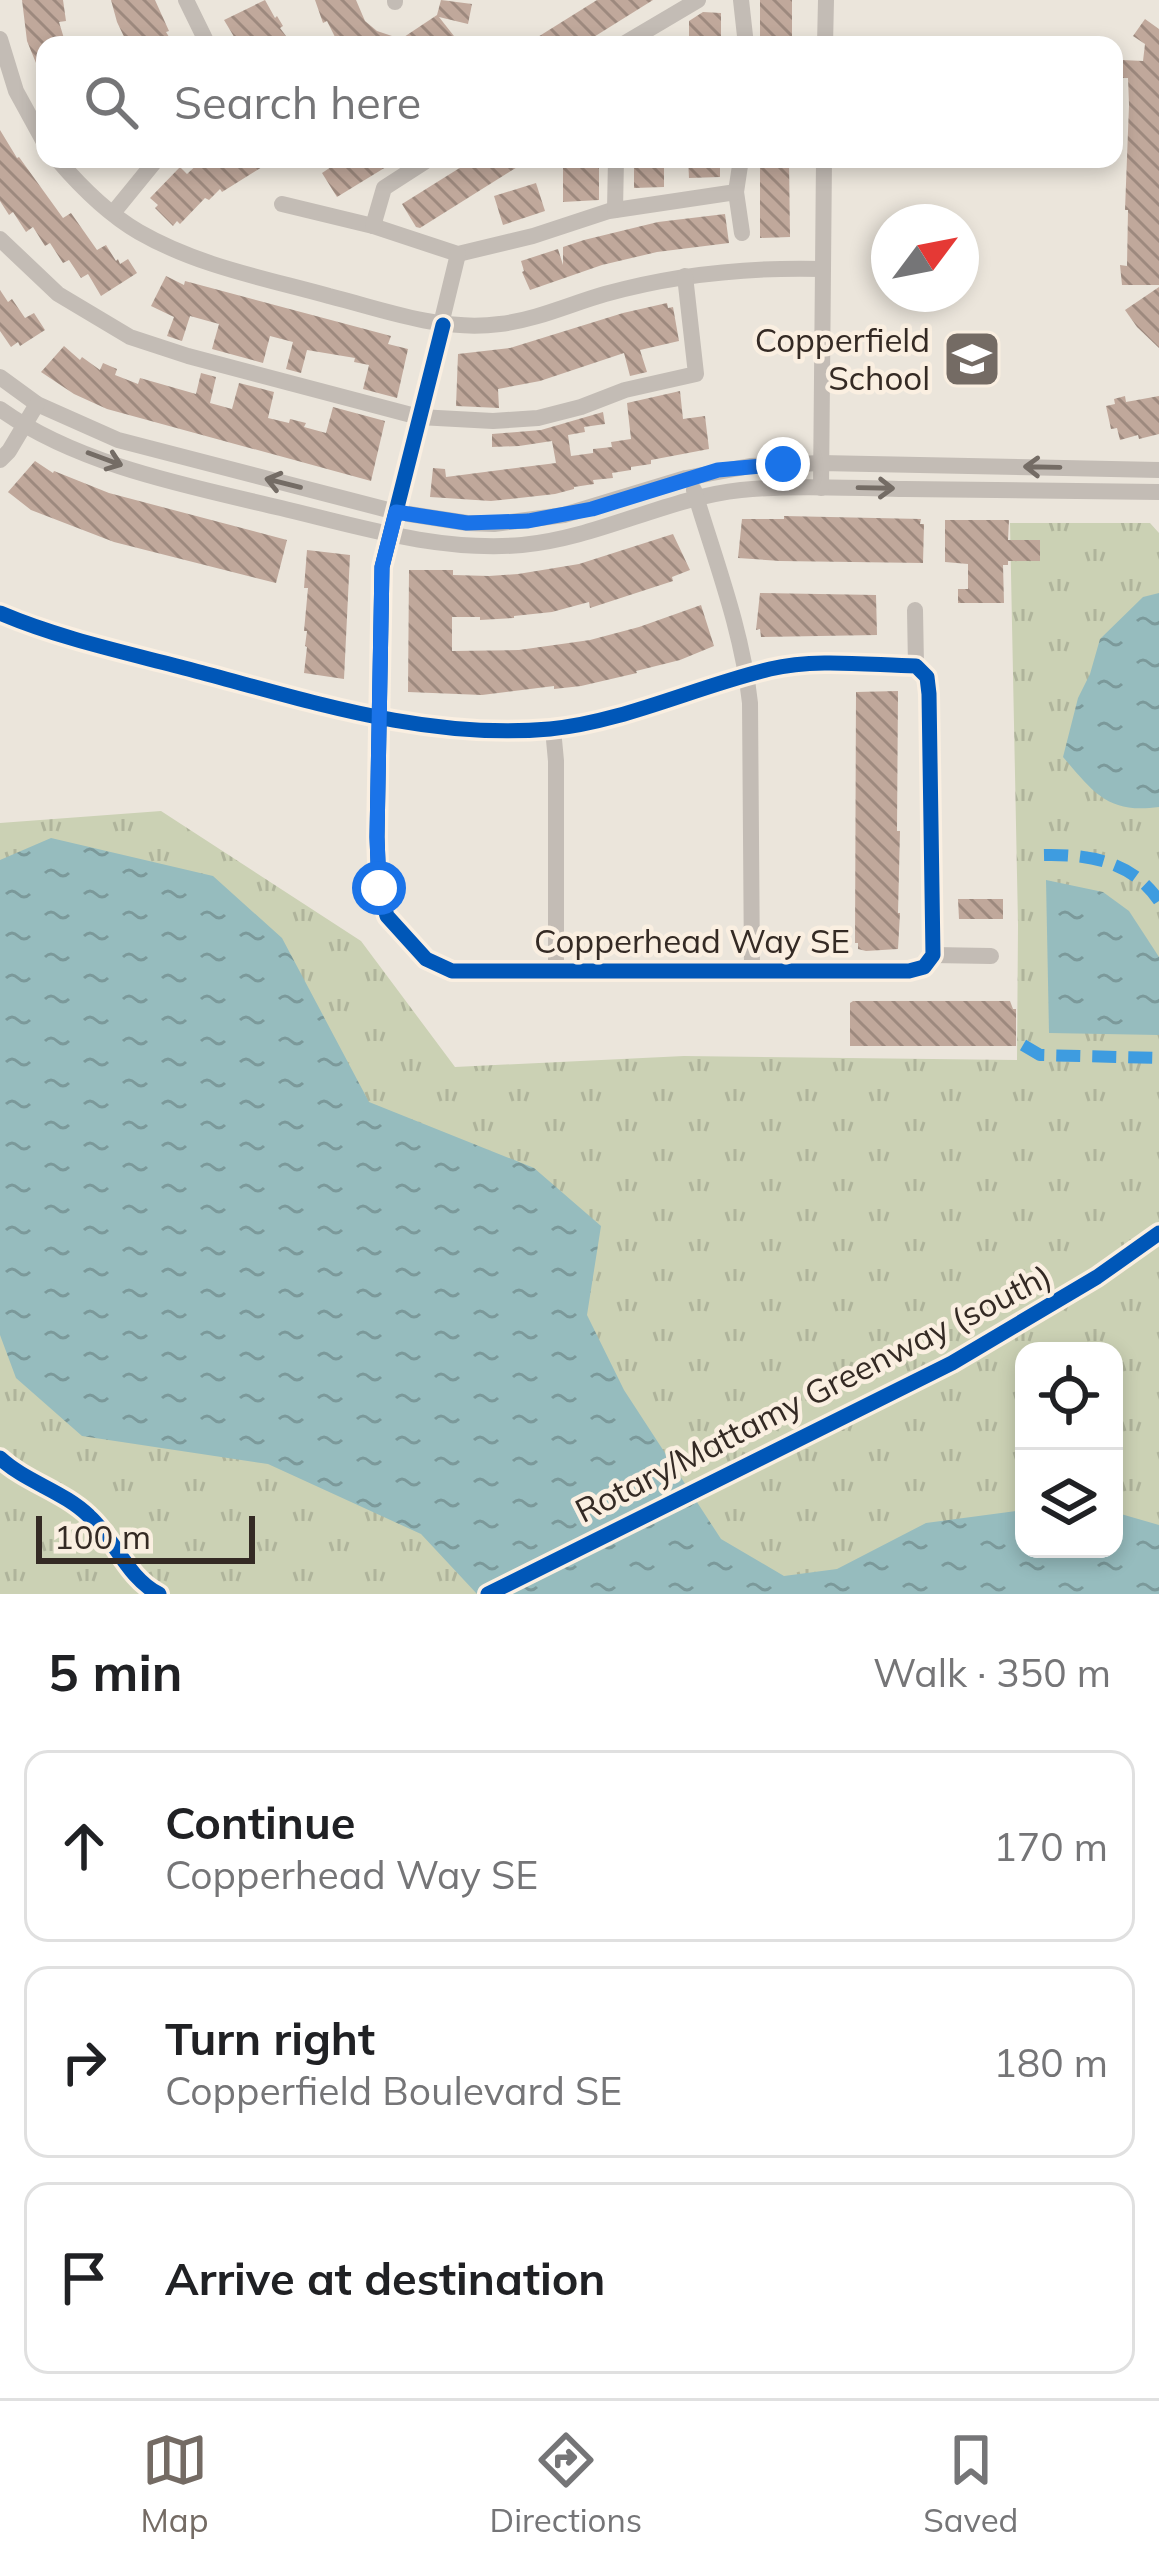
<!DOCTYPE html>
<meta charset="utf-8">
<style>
:root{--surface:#fff;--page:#f2f2f2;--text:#202124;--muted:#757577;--line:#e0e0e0;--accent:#746b64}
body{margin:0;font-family:Mulish,sans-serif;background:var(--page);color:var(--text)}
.controls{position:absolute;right:36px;bottom:36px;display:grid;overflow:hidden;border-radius:24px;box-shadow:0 6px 18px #0003}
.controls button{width:108px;height:108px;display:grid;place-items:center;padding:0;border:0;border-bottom:3px solid var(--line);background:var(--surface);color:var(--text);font:60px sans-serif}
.compass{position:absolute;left:871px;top:204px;width:108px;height:108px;border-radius:50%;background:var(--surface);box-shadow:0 6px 18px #0003;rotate:58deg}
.scale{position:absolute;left:36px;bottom:30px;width:219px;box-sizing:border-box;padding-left:12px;border:6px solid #342a24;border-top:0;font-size:33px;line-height:42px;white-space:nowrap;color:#342a24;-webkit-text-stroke:9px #faefe1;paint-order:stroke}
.stop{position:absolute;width:36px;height:36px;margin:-27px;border:9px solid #1a73e8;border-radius:50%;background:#fff}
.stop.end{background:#1a73e8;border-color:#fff;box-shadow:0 3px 12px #0008}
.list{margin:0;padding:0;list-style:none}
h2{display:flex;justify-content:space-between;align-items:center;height:156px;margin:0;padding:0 48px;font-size:51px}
h2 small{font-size:39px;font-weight:400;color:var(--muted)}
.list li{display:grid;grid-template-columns:78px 1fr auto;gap:36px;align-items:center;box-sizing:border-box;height:192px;margin:0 24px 24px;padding:0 24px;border:3px solid var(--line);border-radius:24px}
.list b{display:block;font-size:45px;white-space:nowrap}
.list p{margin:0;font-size:39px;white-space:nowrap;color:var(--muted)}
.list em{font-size:39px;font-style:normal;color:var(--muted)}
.icon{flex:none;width:66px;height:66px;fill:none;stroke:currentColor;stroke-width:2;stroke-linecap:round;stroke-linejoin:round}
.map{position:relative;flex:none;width:1159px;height:1594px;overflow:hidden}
.search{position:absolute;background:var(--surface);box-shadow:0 6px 18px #0003;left:36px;right:36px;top:36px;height:132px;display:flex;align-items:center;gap:30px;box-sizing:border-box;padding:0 42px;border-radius:24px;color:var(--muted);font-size:45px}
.sheet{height:804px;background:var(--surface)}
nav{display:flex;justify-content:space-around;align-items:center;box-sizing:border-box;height:168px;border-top:3px solid var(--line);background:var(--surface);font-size:33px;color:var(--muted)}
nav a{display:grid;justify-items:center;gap:6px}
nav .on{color:var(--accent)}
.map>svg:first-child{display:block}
</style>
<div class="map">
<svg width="1159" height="1594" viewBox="0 0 1159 1594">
<defs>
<pattern id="grass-tufts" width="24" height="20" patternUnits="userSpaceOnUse" patternTransform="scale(3)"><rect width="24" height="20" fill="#cbd1b4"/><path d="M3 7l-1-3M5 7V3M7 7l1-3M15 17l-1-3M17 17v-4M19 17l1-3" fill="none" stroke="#afb49b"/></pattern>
<pattern id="water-ripples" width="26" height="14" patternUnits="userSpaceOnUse" patternTransform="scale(3)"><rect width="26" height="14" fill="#96bcbe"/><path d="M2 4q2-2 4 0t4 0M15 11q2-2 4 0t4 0" fill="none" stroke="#7b999a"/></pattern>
<pattern id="building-back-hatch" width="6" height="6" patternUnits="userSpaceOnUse" patternTransform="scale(3)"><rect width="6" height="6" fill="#c0a89b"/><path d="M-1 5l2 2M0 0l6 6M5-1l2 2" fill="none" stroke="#9d897e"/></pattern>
</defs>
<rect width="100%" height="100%" fill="#ebe5db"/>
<path fill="url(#grass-tufts)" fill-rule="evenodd" d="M1010,523h140l9,10v1061h-1159v-771l161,-12 200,130 94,126 229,-11 333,4 1,-135zM1024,1351h90v198h-90z"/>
<g fill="url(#water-ripples)">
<path d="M1159,593v214c-51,7 -65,-14 -96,-50l15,-59 12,-24 10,-35 43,-42z"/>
<polygon points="51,838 213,876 282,938 369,1102 534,1168 601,1226 587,1315 624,1390 721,1539 784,1576 837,1569 926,1523 1024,1510 1024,1549 1114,1549 1114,1512 1159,1525 1159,1594 477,1594 421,1534 268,1464 82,1436 16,1378 0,1335 0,860"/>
<polygon points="1046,880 1103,892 1129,911 1159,957 1159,1035 1049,1033"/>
</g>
<g fill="url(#building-back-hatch)">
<polygon points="22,0 63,0 66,21 59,22 66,45 45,45 45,85 27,41"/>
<polygon points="111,0 155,0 169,31 166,32 174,45 128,45 117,22"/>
<polygon points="265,0 275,18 277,16 283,26 280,28 286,36 272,45 239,45 224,20"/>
<polygon points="315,0 356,0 365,21 377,31 401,39 437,15 441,0 472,4 468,24 439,17 461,45 339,45 327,21 323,23"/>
<polygon points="597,0 653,0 581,45 525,45"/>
<rect x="760" y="0" width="32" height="45"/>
<polygon points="703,12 721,13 721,45 689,45 689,21"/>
<polygon points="1145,19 1159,29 1159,285 1122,285 1120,265 1127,266 1128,210 1125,210 1129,105 1128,78 1121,78 1122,60 1143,61 1145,44 1133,36"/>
<polygon points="0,130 17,158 19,157 63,218 71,213 97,250 106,245 116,261 118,259 120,264 128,259 137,273 101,296 88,274 81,278 69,260 63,263 50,243 45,246 33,227 26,232 13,212 9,215 0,201"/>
<polygon points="203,159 275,159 222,192 220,189 209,200 205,198 180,224 177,221 173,226 155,208 158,205 150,198 180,167 187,174"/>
<polygon points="343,159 399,159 337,197 322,173"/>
<polygon points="474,159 530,159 420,228 416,227 402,204"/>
<polygon points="563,159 599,159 599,200 563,202"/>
<polygon points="634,159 664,159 664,187 634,188"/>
<polygon points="688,159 720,159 720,177 689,178"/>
<polygon points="760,159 789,159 790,237 760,238"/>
<polygon points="536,183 545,211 503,225 494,196"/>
<polygon points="725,214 729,243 657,252 602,265 530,290 522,272 524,271 521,261 558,249 563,265 563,247 584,240 658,222"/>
<polygon points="166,276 184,285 185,281 391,336 388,344 408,349 397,398 363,389 369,365 354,362 355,358 307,350 301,373 286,369 293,342 270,336 263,363 212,349 219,324 190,316 182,341 167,336 174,317 151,306"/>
<polygon points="1159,287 1159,348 1137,327 1125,310"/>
<polygon points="0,290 8,302 12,299 25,318 34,313 45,330 20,346 18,342 11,347 0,331"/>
<polygon points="667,303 668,308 673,307 679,341 640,350 647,372 630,376 624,353 540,381 498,389 499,408 456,406 458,354 510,348 623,313"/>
<polygon points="64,346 80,360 82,357 100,370 103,363 117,369 115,375 138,384 140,378 196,394 201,373 216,377 210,403 232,409 239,383 274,392 268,418 289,423 290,419 306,423 304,427 326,433 333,407 385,421 371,481 107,409 74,394 41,372"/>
<polygon points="680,391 683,419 705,416 709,449 651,460 651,464 631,467 631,470 612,473 613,478 593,480 594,484 574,487 574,489 555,494 491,501 430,497 433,468 445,469 446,477 556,463 552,441 519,446 492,447 492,434 541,430 603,412 605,424 584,427 585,432 568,435 571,456 593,453 593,449 612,447 611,442 631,439 627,403"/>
<polygon points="1125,396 1126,402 1159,396 1159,434 1139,439 1138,435 1120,440 1117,428 1111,429 1106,406 1115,404 1114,399"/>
<polygon points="35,461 53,473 54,471 109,493 287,540 276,583 114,542 31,510 8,492"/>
<polygon points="784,516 921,519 920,524 924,524 923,563 780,561 738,558 742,519 784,519"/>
<polygon points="945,520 1009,520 1008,540 1040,540 1040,561 1008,561 1008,565 1003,565 1004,603 958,603 958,589 968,589 968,564 945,562"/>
<polygon points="673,534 690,570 672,577 673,581 590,608 589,602 552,612 514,616 514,618 480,620 480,617 452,617 452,651 519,650 590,640 639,627 701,605 714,646 680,660 636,671 637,673 581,686 554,689 554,686 482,695 408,692 409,570 453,570 453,575 489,576 518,574 579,564"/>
<polygon points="307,550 350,555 344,679 304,673 307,647 305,646 307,631 304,631 308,588 304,588"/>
<polygon points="760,593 876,595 877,635 761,637 760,629 756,630"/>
<polygon points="898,691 897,831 900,831 898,913 900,913 898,949 866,951 858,949 858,943 855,943 856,692"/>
<polygon points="958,899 1003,899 1003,919 959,919"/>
<polygon points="853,1001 1010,1001 1013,1009 1016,1009 1016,1046 850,1046 850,1003"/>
</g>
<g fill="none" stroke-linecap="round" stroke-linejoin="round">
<g stroke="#c3bcb5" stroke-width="16">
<polyline points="186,0 208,45"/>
<polyline points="395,0 395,2"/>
<polyline points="741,0 746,45"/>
<polyline points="0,39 16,91 45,144"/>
<polyline points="622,45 698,0"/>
<polyline points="825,45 826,0"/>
<path d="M57,159c23,27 51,55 82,73 59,34 125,46 190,64 56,14 112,36 171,28 36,-4 70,-20 105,-30 72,-20 143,-27 218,-25"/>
<polyline points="741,159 736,192 742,233"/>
<polyline points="282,204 373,226 458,254 533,236 609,211 736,192"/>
<polyline points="615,210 616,159"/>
<polyline points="113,213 157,159"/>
<polyline points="373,226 384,188 429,159"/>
<polyline points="0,239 58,294 130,337 188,356 419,417 493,421 538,418 581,407 625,390 696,374 685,276"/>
<polyline points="0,377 37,404 118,440 396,512 467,523 494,524 564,515 686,478 750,466 821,463 1159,470"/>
<path d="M0,409c78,56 188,77 281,99 79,19 158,44 241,37 76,-7 144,-47 219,-55 54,-5 110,-2 164,-1 84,1 169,2 254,3"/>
<polyline points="0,460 9,451 37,404"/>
<polyline points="821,488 824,159"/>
<path d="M694,490c21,70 48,139 56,213l2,268"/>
<polyline points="915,610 916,666"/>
<path d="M0,613c61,26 128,40 192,57 118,31 234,70 358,59 73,-7 148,-43 220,-60 46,-11 99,-4 146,-3l11,11 2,17 4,261 -9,12 -15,4h-457l-26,-12 -39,-43 -8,-28 -2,-51 5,-270 76,-313"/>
<polyline points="553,729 556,761 556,971"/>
<polyline points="933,955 991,956"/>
</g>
<g stroke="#3e9ce0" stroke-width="12" stroke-dasharray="24 12" stroke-linecap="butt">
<path d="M1044,855c46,-1 89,7 115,46"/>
<polyline points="1023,1045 1040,1055 1159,1058"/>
</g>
<defs>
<g id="cycleway">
<path d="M0,613c61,26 128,40 192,57 118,31 234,70 358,59 73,-7 148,-43 220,-60 46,-11 99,-4 146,-3l11,11 2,17 4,261 -9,12 -15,4h-457l-26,-12 -39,-43 -8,-28 -2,-51 5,-270 61,-242"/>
<path d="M0,1458c26,24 63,33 89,58 26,23 38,62 70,78"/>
<polyline points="488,1594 952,1363 1097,1277 1159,1233"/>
</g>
</defs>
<use href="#cycleway" stroke="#faefe1" stroke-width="22"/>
<use href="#cycleway" stroke="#0057b8" stroke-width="15"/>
</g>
<defs><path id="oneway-shaft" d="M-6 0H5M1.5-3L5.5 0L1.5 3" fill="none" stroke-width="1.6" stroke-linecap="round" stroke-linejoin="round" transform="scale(3)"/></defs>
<g stroke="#746c65">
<use href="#oneway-shaft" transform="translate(105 459) rotate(20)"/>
<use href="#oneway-shaft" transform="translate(1042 467) rotate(-179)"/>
<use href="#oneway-shaft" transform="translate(283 483) rotate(-166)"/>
<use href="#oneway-shaft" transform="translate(876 488) rotate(1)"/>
</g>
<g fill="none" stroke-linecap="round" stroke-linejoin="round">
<polyline stroke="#1a73e8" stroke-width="15" points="379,888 377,837 382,567 396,512 467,523 528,521 592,509 718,470 783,464"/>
</g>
<defs>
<symbol id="school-square" viewBox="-11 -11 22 22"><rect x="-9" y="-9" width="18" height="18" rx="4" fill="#746b64" stroke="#faefe1"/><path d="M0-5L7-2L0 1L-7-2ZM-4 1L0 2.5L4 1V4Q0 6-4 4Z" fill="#fff"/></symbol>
</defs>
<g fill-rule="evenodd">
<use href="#school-square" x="939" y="326" width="66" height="66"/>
</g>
<g text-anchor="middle" stroke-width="9" stroke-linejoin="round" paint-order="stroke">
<g font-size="33" fill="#342a24" stroke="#faefe1" text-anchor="end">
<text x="930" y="352">Copperfield<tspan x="930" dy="38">School</tspan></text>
</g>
<g font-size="33" fill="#342a24" stroke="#faefe1">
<text x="692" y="953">Copperhead Way SE</text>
<text transform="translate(813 1393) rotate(-27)" y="12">Rotary/Mattamy Greenway (south)</text>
</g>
</g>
</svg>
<div class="controls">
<button><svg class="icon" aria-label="locate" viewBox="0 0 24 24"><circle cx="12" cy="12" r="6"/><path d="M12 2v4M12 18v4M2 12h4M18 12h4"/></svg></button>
<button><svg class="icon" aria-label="layers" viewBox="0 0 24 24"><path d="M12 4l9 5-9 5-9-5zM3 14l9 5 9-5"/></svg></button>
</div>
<svg class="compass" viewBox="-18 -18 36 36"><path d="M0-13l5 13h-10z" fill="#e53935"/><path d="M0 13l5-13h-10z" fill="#757577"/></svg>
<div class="scale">100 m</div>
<div class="stop" style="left:379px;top:888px"></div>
<div class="stop end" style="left:783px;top:464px"></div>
<div class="search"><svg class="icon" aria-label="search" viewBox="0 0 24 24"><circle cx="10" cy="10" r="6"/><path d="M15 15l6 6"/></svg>Search here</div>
</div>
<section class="sheet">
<h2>5 min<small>Walk · 350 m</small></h2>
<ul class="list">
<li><svg class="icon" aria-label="ahead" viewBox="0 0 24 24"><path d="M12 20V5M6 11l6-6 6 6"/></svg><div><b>Continue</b><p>Copperhead Way SE</p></div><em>170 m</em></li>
<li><svg class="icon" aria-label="right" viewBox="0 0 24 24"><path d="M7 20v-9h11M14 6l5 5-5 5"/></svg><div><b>Turn right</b><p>Copperfield Boulevard SE</p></div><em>180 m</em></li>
<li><svg class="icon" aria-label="arrive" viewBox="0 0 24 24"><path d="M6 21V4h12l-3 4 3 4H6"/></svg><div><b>Arrive at destination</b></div></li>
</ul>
</section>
<nav>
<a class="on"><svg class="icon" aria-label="map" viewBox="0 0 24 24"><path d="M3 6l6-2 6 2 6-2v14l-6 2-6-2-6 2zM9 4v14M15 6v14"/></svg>Map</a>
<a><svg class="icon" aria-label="directions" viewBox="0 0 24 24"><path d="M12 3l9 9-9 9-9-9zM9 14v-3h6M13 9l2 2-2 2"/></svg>Directions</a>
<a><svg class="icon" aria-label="saved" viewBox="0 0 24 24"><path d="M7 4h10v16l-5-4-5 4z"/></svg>Saved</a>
</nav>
